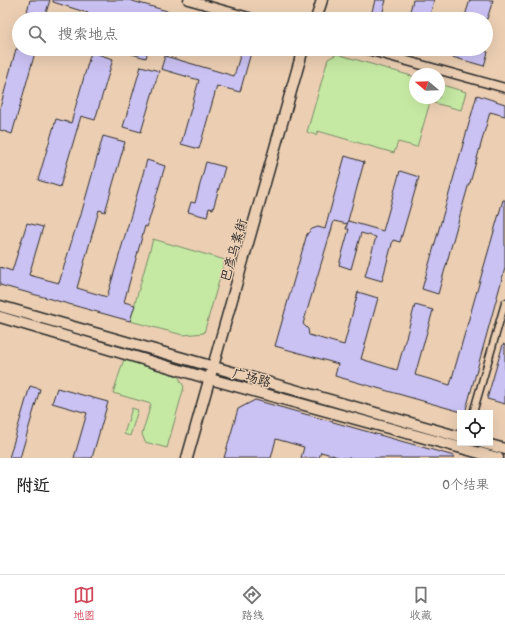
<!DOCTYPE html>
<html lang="zh">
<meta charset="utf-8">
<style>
:root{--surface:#fff;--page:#f6f6f6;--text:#222;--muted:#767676;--line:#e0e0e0;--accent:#d1495b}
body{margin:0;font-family:"Balsamiq Sans","LXGW WenKai TC",sans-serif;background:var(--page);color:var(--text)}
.controls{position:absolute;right:12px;bottom:12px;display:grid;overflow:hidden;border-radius:0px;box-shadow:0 4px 16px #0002}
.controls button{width:36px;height:36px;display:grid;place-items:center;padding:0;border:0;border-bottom:1px solid var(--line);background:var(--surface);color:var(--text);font:20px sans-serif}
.compass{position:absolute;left:409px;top:68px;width:36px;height:36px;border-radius:50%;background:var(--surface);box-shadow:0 4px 16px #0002;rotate:289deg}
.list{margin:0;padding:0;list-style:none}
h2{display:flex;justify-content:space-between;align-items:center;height:52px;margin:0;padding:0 16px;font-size:17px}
h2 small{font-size:13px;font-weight:400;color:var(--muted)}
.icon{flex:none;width:22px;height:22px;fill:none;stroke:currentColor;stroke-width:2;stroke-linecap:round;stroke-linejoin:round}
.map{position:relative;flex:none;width:505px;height:458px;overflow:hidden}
.search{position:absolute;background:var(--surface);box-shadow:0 4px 16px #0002;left:12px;right:12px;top:12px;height:44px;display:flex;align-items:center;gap:10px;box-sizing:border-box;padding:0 14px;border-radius:22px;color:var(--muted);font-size:15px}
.sheet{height:116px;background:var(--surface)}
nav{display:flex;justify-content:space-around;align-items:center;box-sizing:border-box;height:56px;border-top:1px solid var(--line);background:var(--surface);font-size:11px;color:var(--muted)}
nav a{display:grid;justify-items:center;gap:2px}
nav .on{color:var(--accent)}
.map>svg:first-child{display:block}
</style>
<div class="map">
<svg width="505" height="458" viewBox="0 0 505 458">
<rect width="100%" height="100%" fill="#eccfb3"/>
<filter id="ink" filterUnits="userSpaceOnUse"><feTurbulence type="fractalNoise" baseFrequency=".025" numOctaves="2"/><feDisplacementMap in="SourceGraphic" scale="8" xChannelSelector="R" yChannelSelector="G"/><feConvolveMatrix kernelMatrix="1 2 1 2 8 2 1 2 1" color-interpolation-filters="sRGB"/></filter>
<g filter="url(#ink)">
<g fill="#c5e9a3" stroke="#788a67">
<polygon points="337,54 415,77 415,98 439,98 439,84 466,92 461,110 430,102 417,147 398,142 394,153 318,131 316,135 307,132 328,59"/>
<polygon points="153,239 225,260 204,333 183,335 130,321"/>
<polygon points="124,359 178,376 184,387 167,448 145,442 142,434 151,404 113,393"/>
<polygon points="132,408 138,410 130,436 124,434"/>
</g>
<g fill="#cbc2f4" stroke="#2b2b2b">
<polygon points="30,0 50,0 44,19 25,19"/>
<polygon points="53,0 129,0 167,11 165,19 112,19 106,17 106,19 87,19 88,13 53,2"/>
<polygon points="375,0 386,0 381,19 370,19"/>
<polygon points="413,0 434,0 429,19 408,19"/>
<polygon points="470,0 493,0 487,19 464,19"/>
<polygon points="16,49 36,49 12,134 0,130 0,108"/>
<polygon points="122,49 148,49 146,58 121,51"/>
<polygon points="242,49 252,49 240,92 217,86 199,149 181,144 199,80 161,69 165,56 234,76"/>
<polygon points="431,49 477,49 488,52 484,66 431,51"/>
<polygon points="91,52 113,59 95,120 81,116 60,187 38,180 56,119 71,123"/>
<polygon points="141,66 159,71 141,132 123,127"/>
<polygon points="477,95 505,104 505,116 490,112 470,183 469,183 438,294 422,289"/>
<polygon points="103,136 125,142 105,212 99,210 77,288 107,297 126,232 147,160 165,166 147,227 145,226 124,302 135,305 130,321 0,285 0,267 12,271 27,223 43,227 29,275 59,283 79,217 80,218"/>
<polygon points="345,156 364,162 347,224 334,221 303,324 308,329 309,335 344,345 358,292 378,298 361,359 397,370 415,305 433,310 415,375 450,385 503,200 505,200 505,268 465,413 335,376 338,364 275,346 307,234 312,229 318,227 325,229"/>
<polygon points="206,162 225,167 213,209 209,208 207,217 188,212 191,202 195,203"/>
<polygon points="400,171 419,177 400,242 393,240 382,281 365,276 376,237 361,233 351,269 339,265 349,229 346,229 348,221 383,231"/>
<polygon points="503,344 505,345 505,404 487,399"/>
<polygon points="30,386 40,389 20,458 9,458"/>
<polygon points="57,388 108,402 92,458 74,458 87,413 52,403"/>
<polygon points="255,400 454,456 453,458 342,458 321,452 319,458 301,458 304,447 276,439 271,458 224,458 238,409"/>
</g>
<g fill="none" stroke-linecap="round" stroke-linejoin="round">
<defs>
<polyline id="pedestrian" points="473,413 505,303"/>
<g id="minor">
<polyline points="188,0 256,19"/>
<polyline points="364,49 505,88"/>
</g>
<g id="tertiary">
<polyline points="316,19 322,0"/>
<polyline points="0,306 460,437"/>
<polyline points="0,317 210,379 498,458"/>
<polyline points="483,443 505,449"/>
<polyline points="187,458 303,49"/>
</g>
</defs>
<use href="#pedestrian" stroke="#2b2b2b" stroke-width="9"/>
<use href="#minor" stroke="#2b2b2b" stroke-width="11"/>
<use href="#tertiary" stroke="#2b2b2b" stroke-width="13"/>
<use href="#pedestrian" stroke="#eccfb3" stroke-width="6"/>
<use href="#minor" stroke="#eccfb3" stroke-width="8"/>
<use href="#tertiary" stroke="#eccfb3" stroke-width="10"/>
</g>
</g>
<g text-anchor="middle" stroke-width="3" stroke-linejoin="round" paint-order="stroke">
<g font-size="13" fill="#2b2b2b" stroke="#eccfb3">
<text transform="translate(233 250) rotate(-74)" y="5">巴彦乌素街</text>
<text transform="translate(252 377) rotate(15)" y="5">广场路</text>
</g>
</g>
</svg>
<div class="controls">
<button><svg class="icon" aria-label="locate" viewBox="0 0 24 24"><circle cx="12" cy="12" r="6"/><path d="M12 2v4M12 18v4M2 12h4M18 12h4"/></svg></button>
</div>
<svg class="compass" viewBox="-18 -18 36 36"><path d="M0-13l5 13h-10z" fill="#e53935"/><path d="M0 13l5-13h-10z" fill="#767676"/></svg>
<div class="search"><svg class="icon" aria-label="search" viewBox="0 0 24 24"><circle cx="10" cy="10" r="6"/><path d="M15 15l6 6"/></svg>搜索地点</div>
</div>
<section class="sheet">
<h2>附近<small>0个结果</small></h2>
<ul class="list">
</ul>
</section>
<nav>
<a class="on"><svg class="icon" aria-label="map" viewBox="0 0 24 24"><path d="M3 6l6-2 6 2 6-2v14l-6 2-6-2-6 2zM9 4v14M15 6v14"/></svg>地图</a>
<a><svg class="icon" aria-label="directions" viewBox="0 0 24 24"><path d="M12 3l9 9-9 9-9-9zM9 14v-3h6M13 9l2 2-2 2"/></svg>路线</a>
<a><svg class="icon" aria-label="saved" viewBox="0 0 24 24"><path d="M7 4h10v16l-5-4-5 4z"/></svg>收藏</a>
</nav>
